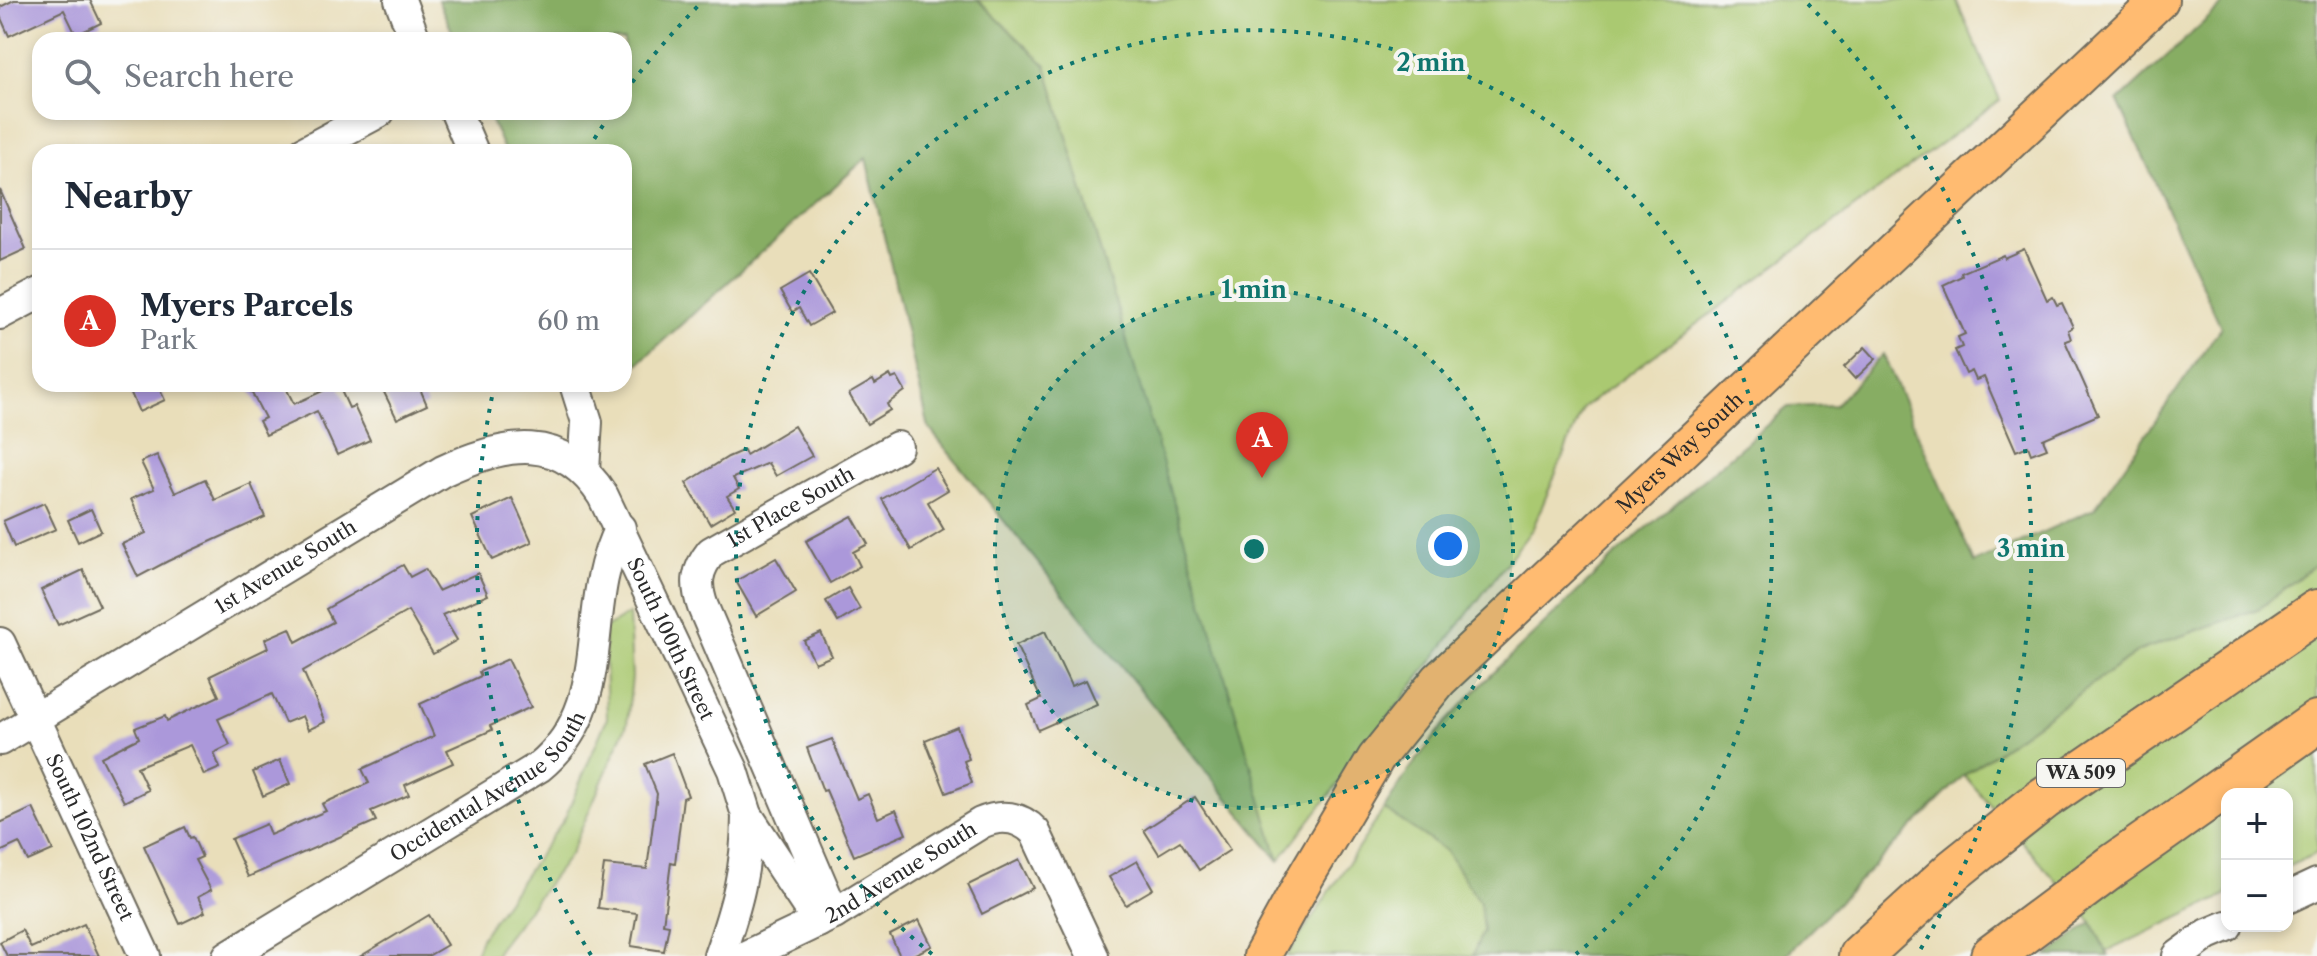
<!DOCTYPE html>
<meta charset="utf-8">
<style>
:root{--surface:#fff;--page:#f6f6f7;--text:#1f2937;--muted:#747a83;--line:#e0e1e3;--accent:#d93025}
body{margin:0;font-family:"Libre Caslon Text",serif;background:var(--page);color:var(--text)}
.controls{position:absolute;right:24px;bottom:24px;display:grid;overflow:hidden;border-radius:16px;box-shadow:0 4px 12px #0003}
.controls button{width:72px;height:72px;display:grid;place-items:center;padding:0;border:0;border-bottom:2px solid var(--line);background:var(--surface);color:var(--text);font:40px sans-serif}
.you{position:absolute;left:1448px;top:546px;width:28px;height:28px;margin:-20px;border:6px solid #fff;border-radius:50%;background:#1a73e8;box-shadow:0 0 0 12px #1a73e833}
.badge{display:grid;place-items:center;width:52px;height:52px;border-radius:50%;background:var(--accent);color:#fff;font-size:26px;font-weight:700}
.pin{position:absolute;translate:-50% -66px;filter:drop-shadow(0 2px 4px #0008)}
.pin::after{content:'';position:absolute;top:42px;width:28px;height:24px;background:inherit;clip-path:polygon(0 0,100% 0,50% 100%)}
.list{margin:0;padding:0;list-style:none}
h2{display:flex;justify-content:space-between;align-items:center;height:104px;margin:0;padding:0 32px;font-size:34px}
h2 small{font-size:26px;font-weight:400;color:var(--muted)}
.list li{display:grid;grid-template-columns:52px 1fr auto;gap:24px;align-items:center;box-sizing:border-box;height:144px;padding:0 32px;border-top:2px solid var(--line)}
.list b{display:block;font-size:30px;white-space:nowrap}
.list p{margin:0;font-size:26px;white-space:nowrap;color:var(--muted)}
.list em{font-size:26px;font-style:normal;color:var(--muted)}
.icon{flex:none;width:44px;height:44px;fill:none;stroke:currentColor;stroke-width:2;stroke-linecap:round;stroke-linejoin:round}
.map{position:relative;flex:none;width:2317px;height:956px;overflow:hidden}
.search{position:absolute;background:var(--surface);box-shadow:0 4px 12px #0003;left:32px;top:32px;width:600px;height:88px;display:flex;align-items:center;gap:20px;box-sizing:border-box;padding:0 28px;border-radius:24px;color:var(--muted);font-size:30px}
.panel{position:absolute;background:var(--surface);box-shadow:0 4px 12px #0003;left:32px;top:144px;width:600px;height:248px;border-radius:24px}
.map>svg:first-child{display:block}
</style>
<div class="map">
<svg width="2317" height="956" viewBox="0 0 2317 956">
<rect width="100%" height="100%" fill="#f6f6f2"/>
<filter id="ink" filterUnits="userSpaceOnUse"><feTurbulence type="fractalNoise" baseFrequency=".0125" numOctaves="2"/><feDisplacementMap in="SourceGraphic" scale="16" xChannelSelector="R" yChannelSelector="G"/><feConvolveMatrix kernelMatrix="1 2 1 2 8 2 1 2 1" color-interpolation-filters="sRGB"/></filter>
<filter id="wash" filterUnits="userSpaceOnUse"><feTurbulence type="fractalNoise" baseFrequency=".006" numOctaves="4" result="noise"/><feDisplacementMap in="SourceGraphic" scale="32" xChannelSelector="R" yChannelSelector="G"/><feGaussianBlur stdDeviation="1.8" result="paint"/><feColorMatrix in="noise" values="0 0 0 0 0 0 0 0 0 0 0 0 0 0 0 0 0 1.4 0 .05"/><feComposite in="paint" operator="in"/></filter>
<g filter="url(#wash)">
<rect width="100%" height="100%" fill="#e9deba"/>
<g fill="#aac971" stroke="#6a7a4e" stroke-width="2">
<polygon points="438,0 1956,0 2000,100 1583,408 1533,528 1279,861 929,428 866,158 624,376 624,152 505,152 487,112 624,112 624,40 456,40"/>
<polygon points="2317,563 2317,853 2287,867 2287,794 2227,794 2227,895 2106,952 2092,922 1964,775 1782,956 1287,956 1384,809 1400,820 1964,775 2139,651 2260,608"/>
<polygon points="629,614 632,677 627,724 570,855 498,949 496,956 474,956 482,936 565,818 607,718 604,629"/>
</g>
<g fill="#87ad63" stroke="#596c47" stroke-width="2">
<polygon points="438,0 978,0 1046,65 1279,861 929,428 866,158 624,376 624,152 505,152 487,112 624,112 624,40 456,40"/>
<polygon points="2228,0 2317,0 2317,563 2260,608 2139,651 1964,775 1785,956 1472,956 1483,931 1480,903 1446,851 1384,809 1409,770 1446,722 1487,679 1621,550 1788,407 1835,405 1883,354 1974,563 2094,509 2221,327 2118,101"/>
<polygon points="2092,922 2108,956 2047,956"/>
</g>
<g id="blocks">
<g fill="#ab98da">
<polygon points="14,0 90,0 101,23 76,35 64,10 9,36 0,16 0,7"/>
<polygon points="0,190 26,249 0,261"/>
<polygon points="2024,249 2047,300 2053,297 2057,305 2062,303 2073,327 2068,330 2071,339 2065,341 2098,415 2043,439 2047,448 2031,454 2028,446 2016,451 1984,377 1976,380 1972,371 1966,374 1955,350 1962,347 1958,337 1965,334 1943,285 1962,276 1961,273 2003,255 2004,258"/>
<polygon points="809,274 832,313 809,326 799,308 792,312 780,291"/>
<polygon points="1865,347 1876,359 1855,379 1844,367"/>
<polygon points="890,375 892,379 897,377 905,391 887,404 890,410 867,424 849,394 873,380 875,384"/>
<polygon points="127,384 157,384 165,400 139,412"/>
<polygon points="247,384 284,384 294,404 338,384 349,408 354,406 370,440 337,455 317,411 266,435 259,421 265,418"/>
<polygon points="380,384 418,384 427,405 397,419"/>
<polygon points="794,426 812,456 776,476 768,463 733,478 739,489 727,496 735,509 710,524 686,483 728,457 744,450 746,455"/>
<polygon points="157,455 175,493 205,479 215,500 251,484 265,517 168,561 138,577 122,544 146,533 131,499 154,489 141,462"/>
<polygon points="935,468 948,490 928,502 944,530 911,550 882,499"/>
<polygon points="512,498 532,542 492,560 472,517"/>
<polygon points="44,503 56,529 14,547 3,521"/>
<polygon points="91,509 101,531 78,542 68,520"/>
<polygon points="852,516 868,544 853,552 860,566 830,583 806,541"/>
<polygon points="776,558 796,592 756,616 736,581"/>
<polygon points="403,565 410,577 425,569 438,591 478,573 488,595 442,615 457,640 433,654 408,611 303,671 325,722 308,730 302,716 285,723 272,694 218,719 230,745 214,753 220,768 204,775 190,745 137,767 148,790 124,802 101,757 139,738 135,728 165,716 167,721 219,696 210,676 268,648 265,639 290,628 296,642 333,622 326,609"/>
<polygon points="83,570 100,606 58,625 41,590"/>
<polygon points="848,588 860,609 838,622 826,601"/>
<polygon points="1045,631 1071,686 1086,680 1097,704 1038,730 1028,705 1041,699 1016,645"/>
<polygon points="821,633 832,656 815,663 804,641"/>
<polygon points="508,659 531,707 490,726 492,730 447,750 453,763 405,785 409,795 371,811 376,821 248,877 231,839 266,824 270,835 326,811 322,804 369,783 362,769 434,736 420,704 481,676 479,672"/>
<polygon points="957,727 969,759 964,761 972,783 946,793 925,740"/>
<polygon points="832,739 857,799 868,794 878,818 896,810 906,834 854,856 826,790 823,791 807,748"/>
<polygon points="672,753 688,796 683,798 675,863 671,862 663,924 669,925 664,951 631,946 637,913 598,908 604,865 647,869 657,794 645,764"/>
<polygon points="280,760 290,784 263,796 253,772"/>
<polygon points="1195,797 1230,850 1199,870 1180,841 1159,854 1144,830"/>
<polygon points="33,808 53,850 28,861 19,843 0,852 0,823"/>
<polygon points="185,827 190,838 193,837 202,857 195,860 211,890 198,897 205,912 180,924 144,846"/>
<polygon points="1019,860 1033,888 982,914 968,885"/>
<polygon points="1137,861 1153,889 1126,905 1109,877"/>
<polygon points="429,915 447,945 428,956 361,956"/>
<polygon points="919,920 932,946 911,956 900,956 890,935"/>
<polygon points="84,924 99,956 7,956 0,942 22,930 31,948"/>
</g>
</g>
</g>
<g filter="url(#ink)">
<use href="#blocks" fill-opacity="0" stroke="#6e6a5d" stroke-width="2"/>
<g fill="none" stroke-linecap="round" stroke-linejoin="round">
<defs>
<g id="minor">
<polyline points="400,0 415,40"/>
<polyline points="456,112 473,152"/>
<polyline points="304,152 379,112"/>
<polyline points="0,314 40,293"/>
<polyline points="575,384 587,422 584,470"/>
<path id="s1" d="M0,643l145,313"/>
<path id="s2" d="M0,740l443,-269c62,-29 119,-40 160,25l130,274 14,45 71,107"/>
<polyline points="2287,898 2317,884"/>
<path id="s3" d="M834,914l-131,-307c-8,-23 -7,-36 8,-55l186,-105"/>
<path id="s4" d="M228,956l311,-189c78,-63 39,-158 81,-239"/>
<path d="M719,956c18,-51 28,-87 28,-141"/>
<path id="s5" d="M746,956l88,-42 147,-91c20,-9 39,-7 54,9l58,124"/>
<polyline points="2178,956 2208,934 2227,926"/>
</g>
<g id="major">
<path id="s6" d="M1262,956l44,-80 70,-118 63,-78 721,-680"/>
</g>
<g id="highway">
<polyline points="1860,956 1954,870 2043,799 2317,611"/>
<polyline points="1992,956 2114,865 2317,722"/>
</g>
</defs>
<use href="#minor" stroke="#6e6a5d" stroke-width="34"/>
<use href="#major" stroke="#6e6a5d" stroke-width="40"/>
<use href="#highway" stroke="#6e6a5d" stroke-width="46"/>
<use href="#minor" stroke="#fff" stroke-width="30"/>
<use href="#major" stroke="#ffbb71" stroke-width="36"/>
<use href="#highway" stroke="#ffbb71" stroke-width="42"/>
</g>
</g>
<circle cx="1254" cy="549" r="259" fill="#0f766e" fill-opacity=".12"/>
<g fill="none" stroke="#0f766e" stroke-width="4" stroke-dasharray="4 8">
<circle cx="1254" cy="549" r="259"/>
<path d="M932 954A518 518 0 1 1 1576 954"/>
<path d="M591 955A777 777 0 0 1 494 387M588 149A777 777 0 0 1 610 115M625 92A777 777 0 0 1 700 4M1808 4A777 777 0 0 1 1917 955"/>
</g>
<g text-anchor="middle" stroke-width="8" stroke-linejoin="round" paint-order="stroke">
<rect fill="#f6f6f2" stroke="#686867" stroke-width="2" x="2037" y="759" width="88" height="28" rx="6"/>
<g font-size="18" font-weight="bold" fill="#2b2b2b">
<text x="2081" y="779">WA 509</text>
</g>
<g font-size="20" fill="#2b2b2b" stroke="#f6f6f2">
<text dy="7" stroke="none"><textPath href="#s6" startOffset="660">Myers Way South</textPath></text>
<text dy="7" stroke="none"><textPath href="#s3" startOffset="484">1st Place South</textPath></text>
<text dy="7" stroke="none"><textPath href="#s2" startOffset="334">1st Avenue South</textPath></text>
<text dy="7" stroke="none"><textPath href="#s2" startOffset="858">South 100th Street</textPath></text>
<text dy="7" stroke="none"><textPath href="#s4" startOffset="312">Occidental Avenue South</textPath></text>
<text dy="7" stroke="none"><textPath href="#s1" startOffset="214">South 102nd Street</textPath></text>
<text dy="7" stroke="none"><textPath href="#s5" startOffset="176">2nd Avenue South</textPath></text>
</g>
</g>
<circle cx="1254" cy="549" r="12" fill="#0f766e" stroke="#f6f6f2" stroke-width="4"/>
<g font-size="24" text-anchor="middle" font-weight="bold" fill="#0f766e" stroke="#f6f6f2" stroke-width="8" stroke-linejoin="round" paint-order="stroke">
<text x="1431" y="71">2 min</text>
<text x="1254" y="298">1 min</text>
<text x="2031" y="557">3 min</text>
</g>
</svg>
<div class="controls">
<button>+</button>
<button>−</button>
</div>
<div class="you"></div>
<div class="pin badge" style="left:1262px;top:478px">A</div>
<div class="search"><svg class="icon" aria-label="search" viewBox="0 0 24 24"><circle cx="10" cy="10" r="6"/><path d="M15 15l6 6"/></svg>Search here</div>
<section class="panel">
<h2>Nearby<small></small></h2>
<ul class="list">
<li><span class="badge">A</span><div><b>Myers Parcels</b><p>Park</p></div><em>60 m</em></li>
</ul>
</section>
</div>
